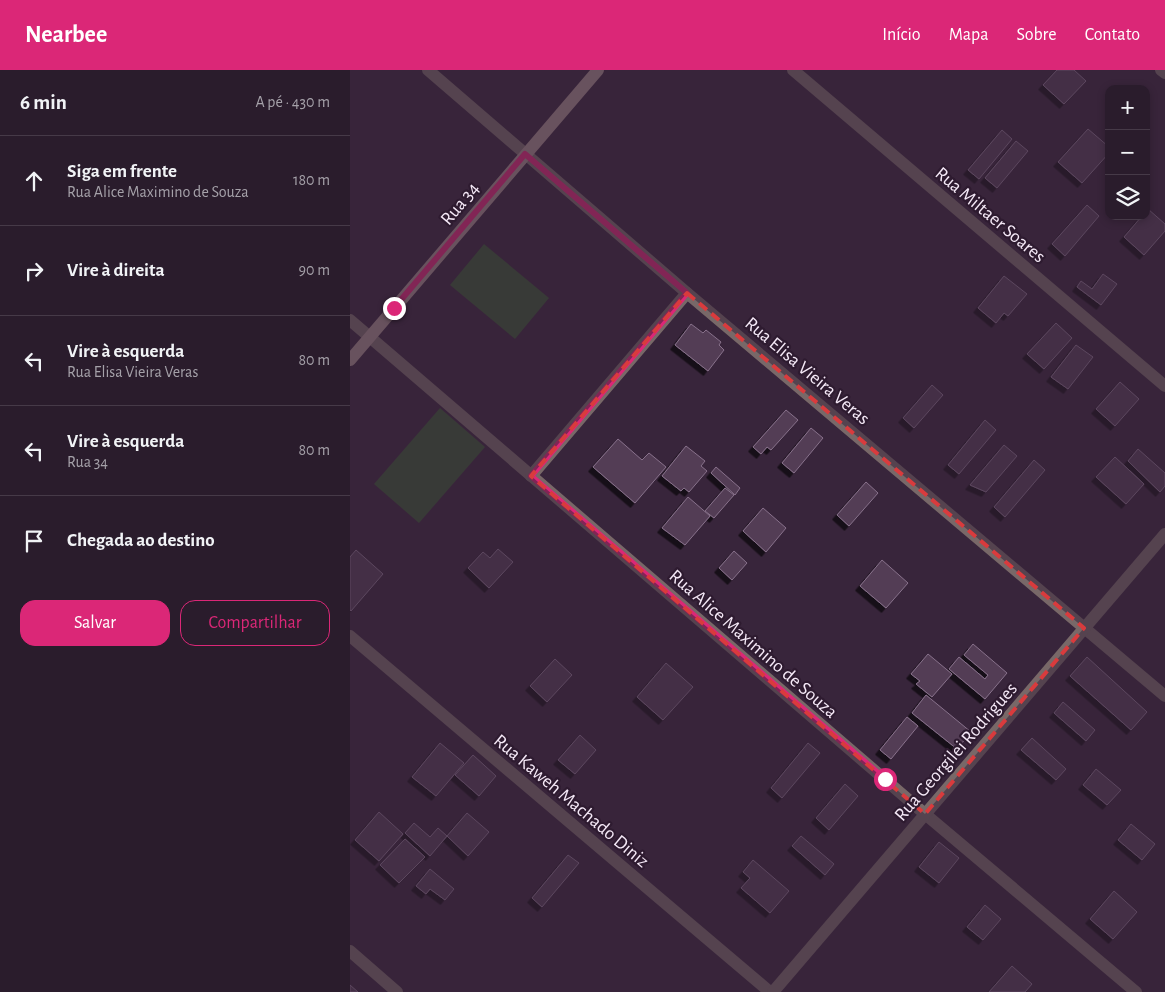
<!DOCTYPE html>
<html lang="pt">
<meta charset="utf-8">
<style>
:root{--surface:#2a1c2c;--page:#362938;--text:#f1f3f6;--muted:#a5a1a9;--line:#463a48;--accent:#db2777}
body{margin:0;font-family:"Alegreya Sans",sans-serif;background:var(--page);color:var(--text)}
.controls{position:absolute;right:15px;top:15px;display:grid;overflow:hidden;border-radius:10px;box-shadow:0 2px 8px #0003}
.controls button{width:45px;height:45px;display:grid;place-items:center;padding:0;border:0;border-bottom:1px solid var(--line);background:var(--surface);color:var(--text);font:25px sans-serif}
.stop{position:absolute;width:15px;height:15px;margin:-11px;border:4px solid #db2777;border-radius:50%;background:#fff}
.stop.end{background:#db2777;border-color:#fff;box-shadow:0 1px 5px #0008}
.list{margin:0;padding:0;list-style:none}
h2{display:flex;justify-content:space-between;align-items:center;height:65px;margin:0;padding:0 20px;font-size:21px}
h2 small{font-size:16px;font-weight:400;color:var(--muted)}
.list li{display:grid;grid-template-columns:32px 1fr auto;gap:15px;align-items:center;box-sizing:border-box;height:90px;padding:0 20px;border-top:1px solid var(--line)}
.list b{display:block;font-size:19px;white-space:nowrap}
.list p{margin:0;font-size:16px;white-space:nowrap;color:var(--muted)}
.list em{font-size:16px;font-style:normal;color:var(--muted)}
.actions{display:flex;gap:10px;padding:15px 20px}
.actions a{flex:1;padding:11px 0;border:1px solid var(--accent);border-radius:15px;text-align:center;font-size:18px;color:var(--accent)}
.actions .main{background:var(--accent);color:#fff}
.icon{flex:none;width:28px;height:28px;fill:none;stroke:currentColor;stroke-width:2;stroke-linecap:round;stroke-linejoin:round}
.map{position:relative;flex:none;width:815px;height:922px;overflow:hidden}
header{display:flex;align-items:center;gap:30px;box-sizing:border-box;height:70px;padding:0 25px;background:var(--accent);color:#fff}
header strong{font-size:24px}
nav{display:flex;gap:28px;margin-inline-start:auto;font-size:18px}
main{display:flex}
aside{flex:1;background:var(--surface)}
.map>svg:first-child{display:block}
</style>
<header>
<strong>Nearbee</strong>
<nav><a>Início</a><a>Mapa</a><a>Sobre</a><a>Contato</a></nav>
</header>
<main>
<aside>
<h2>6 min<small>A pé · 430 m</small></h2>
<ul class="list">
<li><svg class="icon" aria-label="ahead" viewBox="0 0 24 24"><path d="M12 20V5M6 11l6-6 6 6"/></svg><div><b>Siga em frente</b><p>Rua Alice Maximino de Souza</p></div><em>180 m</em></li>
<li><svg class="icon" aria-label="right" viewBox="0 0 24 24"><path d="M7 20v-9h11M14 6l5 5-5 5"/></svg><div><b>Vire à direita</b></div><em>90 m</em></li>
<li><svg class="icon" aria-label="left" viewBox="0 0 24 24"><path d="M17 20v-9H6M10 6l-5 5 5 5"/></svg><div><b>Vire à esquerda</b><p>Rua Elisa Vieira Veras</p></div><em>80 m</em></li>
<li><svg class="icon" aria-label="left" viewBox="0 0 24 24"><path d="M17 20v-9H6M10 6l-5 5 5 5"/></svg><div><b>Vire à esquerda</b><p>Rua 34</p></div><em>80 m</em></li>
<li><svg class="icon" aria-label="arrive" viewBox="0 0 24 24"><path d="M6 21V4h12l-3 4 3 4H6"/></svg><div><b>Chegada ao destino</b></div></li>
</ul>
<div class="actions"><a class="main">Salvar</a><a>Compartilhar</a></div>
</aside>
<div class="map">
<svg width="815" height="922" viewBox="0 0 815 922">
<defs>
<filter id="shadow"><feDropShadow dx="-4.5" dy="4.5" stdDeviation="0" flood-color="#0009"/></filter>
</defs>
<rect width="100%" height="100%" fill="#38253b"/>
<g fill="#395433">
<polygon points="134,174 199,228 165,269 100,215"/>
<polygon points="90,338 135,377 69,453 24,414"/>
</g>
<g fill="#523e55" stroke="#88718b" filter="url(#shadow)">
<polygon points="707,0 724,0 736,11 714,34 693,15"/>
<polygon points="738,59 759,77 759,83 732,113 708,92"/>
<polygon points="652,60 662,69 629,109 618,100"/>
<polygon points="666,71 678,81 647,118 635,108"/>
<polygon points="737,135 749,146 715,186 702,174"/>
<polygon points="798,139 815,154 815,161 794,185 774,167 792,146 796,146 796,141"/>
<polygon points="753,204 767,214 751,235 727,217 731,211 742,219"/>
<polygon points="654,206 677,224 658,246 654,243 646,253 628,238"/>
<polygon points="706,253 722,268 694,299 677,284"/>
<polygon points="341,254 353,263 356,260 371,272 369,275 374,280 358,301 325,275"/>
<polygon points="726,275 743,287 718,319 701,307"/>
<polygon points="770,312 789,329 765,356 746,339"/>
<polygon points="582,315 593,325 564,358 553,348"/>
<polygon points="436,340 448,350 421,380 417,377 411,384 403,377"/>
<polygon points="635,350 646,360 609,404 598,395"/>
<polygon points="461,358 473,368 444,403 432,393"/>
<polygon points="268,369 292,390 299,383 316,397 285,433 243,397"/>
<polygon points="654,375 667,386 636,422 620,415"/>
<polygon points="336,376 355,391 351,396 357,401 339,422 334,418 331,421 312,406"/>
<polygon points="788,379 815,403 815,416 810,422 778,391"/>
<polygon points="765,387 794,414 776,434 746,407"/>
<polygon points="684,390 695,400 655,447 644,437"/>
<polygon points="366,397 390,418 385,425 361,403"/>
<polygon points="516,412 528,423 499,456 487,445"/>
<polygon points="375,418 384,425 364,448 355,441"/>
<polygon points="338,427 360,446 335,475 312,458"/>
<polygon points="413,438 436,458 416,482 393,461"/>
<polygon points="148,479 163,492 139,518 118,498 133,482 140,488"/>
<polygon points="6,480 33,504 1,541 0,540 0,487"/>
<polygon points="384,481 397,493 382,510 369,498"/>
<polygon points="532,490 558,513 536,538 510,516"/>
<polygon points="623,574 657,603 635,629 599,599 609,587 635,609 638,605 614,585"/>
<polygon points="578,584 602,604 582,627 566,614 570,611 561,604"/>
<polygon points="737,587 797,642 781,660 720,606"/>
<polygon points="205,589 222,605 197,632 180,616"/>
<polygon points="316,593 343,617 313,650 287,627"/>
<polygon points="576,625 621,662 607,679 562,643"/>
<polygon points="713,632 745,660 736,671 704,643"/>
<polygon points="557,647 568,656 541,689 530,680"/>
<polygon points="230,665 246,680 225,704 208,690"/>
<polygon points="682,668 716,699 706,710 671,680"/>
<polygon points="90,673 114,693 86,726 62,707"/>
<polygon points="458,673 470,683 432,728 421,718"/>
<polygon points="123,685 146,706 129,726 105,705"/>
<polygon points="746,699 771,720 757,735 733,715"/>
<polygon points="495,714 508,726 479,760 466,748"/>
<polygon points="29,742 53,764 29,791 5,770"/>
<polygon points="117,743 139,762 118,786 97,766"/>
<polygon points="64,753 80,767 88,758 97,766 80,786 55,763"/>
<polygon points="781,754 805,774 792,790 768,770"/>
<polygon points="451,766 484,794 475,805 442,776"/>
<polygon points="55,769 75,787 49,813 30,795"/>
<polygon points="589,772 609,788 589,813 569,797"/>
<polygon points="218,785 229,793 192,837 182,828"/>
<polygon points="403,790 439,821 420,843 391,818 400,808 393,802"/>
<polygon points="80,799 104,819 95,830 80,819 76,824 66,816"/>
<polygon points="764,821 787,842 763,869 740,849"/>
<polygon points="635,835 651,849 633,870 617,857"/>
<polygon points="662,896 682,914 675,922 639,922"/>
<polygon points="0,915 8,922 0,922"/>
</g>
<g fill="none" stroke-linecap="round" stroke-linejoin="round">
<g stroke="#786868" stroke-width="12">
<polyline points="78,0 337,223 815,626"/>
<polyline points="443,0 815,316"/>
<polyline points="811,0 815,3"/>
<polyline points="0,250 575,744 786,922"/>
<polyline points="181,406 337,223"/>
<polyline points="0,566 420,922"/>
<polyline points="0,881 47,922"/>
<polyline points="423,922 815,464"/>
</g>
<polyline stroke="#a38989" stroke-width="12" points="0,290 248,0"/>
</g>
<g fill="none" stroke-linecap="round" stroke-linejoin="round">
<polyline stroke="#db2777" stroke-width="6" points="44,238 175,84 337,223 181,406 535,709"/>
</g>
<path d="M0 0H815V922H0ZM337,223l397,335 -159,186 -394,-338z" fill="#38253b" fill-opacity=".55" fill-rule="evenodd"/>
<path fill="none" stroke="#d93b3d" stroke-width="4" stroke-dasharray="10 6" stroke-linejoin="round" d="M337,223l397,335 -159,186 -394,-338z"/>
<g text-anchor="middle" stroke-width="4.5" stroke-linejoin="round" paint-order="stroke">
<g font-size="19" fill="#f5e9f7" stroke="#2e1b30">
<text transform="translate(109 133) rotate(-50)" y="7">Rua 34</text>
<text transform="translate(641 144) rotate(40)" y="7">Rua Miltaer Soares</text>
<text transform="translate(458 300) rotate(40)" y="7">Rua Elisa Vieira Veras</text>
<text transform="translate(404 573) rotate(41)" y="7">Rua Alice Maximino de Souza</text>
<text transform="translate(605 681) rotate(-49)" y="7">Rua Georgilei Rodrigues</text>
<text transform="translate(222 730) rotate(40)" y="7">Rua Kaweh Machado Diniz</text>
</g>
</g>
</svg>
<div class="controls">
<button>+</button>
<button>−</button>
<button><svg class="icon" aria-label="layers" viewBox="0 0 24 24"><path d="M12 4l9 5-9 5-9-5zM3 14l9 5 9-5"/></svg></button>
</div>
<div class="stop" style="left:535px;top:709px"></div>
<div class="stop end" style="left:44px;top:238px"></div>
</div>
</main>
